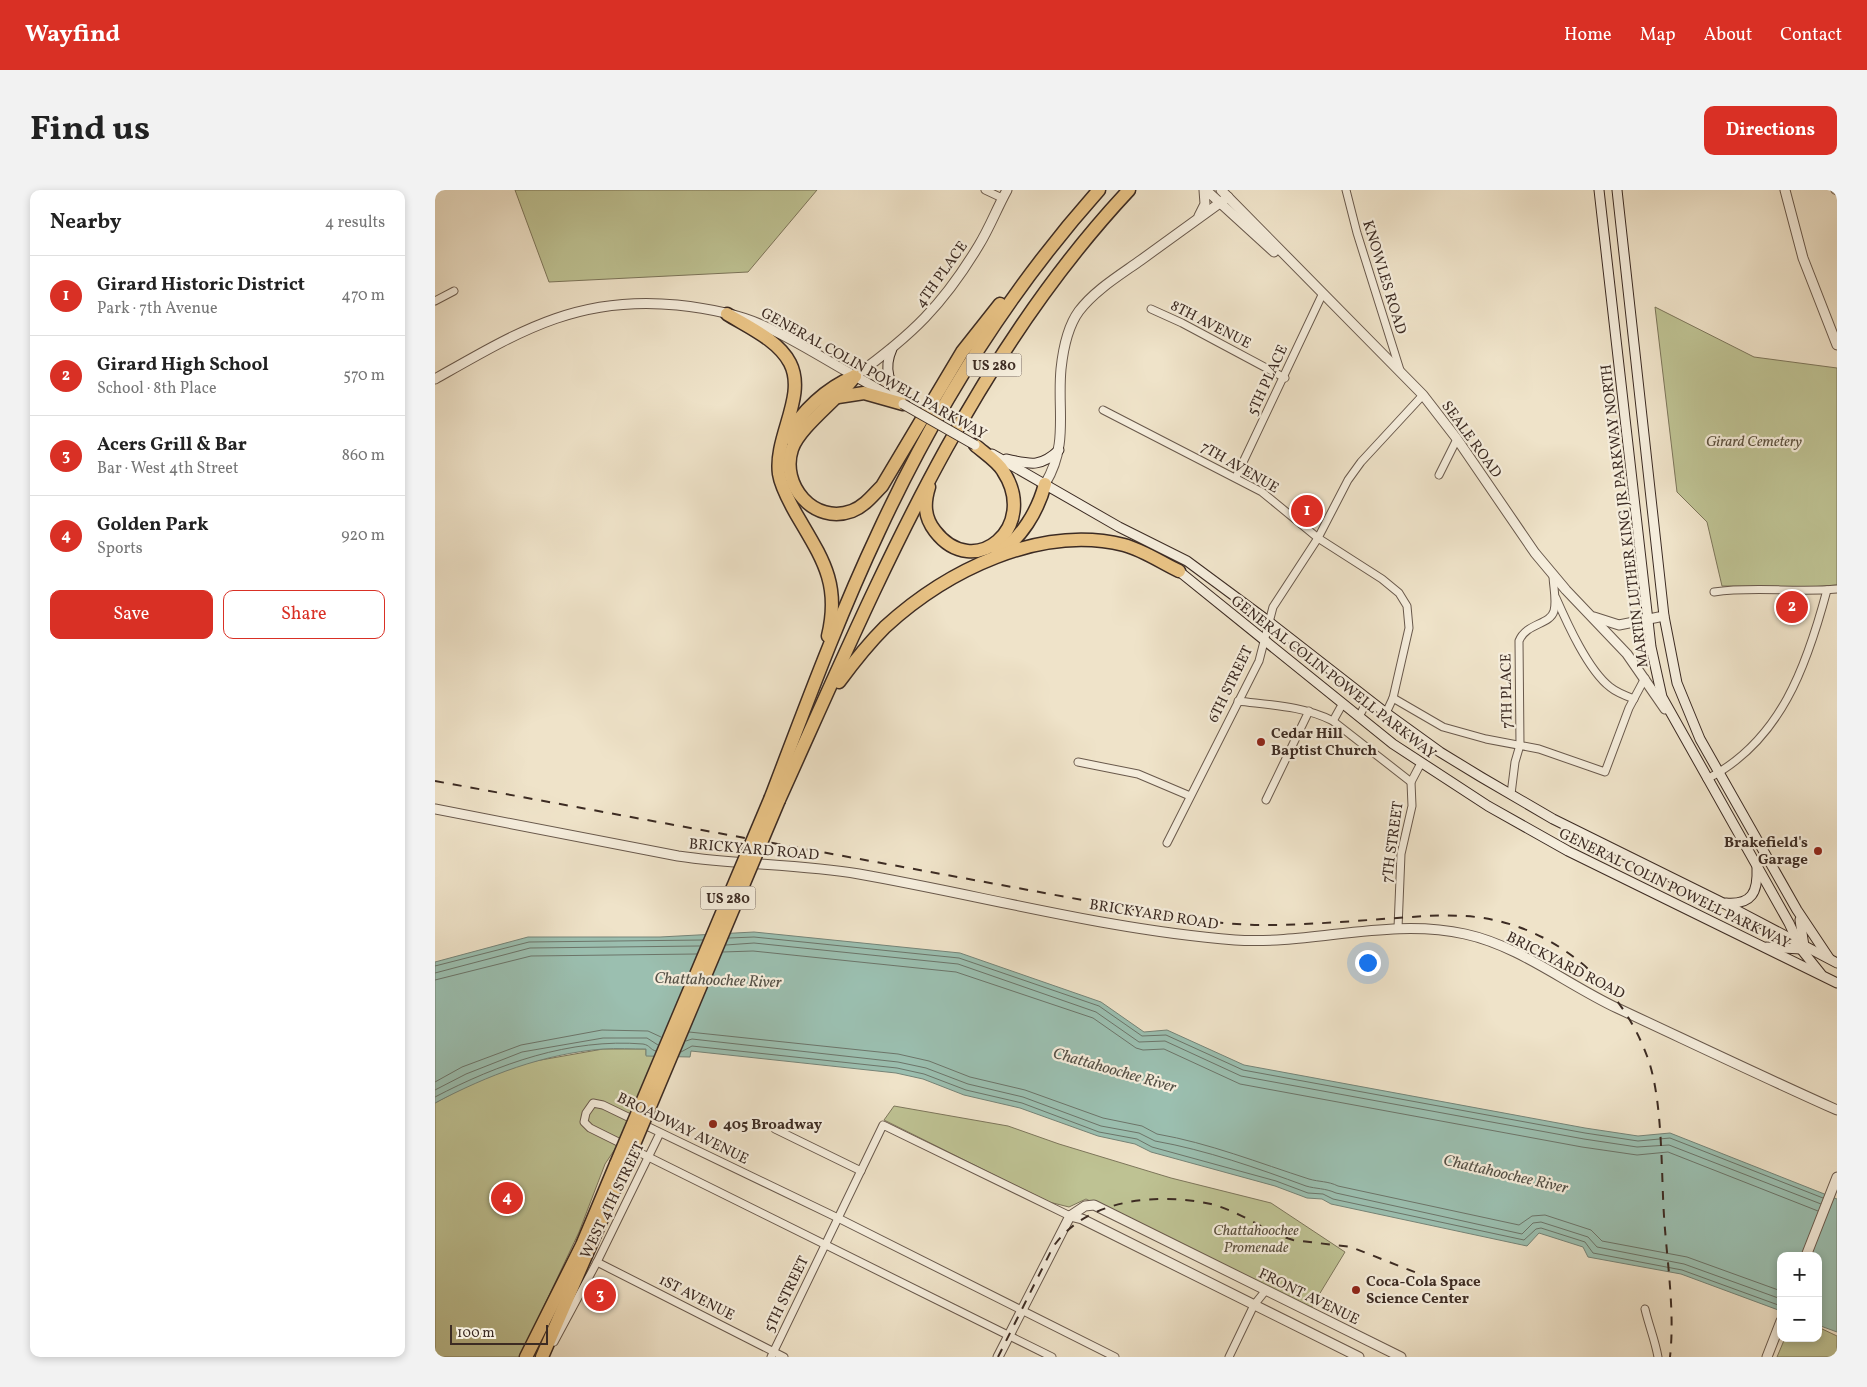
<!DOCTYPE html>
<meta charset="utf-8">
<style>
:root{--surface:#fff;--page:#f2f2f2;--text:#222;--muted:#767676;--line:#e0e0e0;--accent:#d93025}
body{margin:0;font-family:Vollkorn,serif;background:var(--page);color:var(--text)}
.controls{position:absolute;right:15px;bottom:15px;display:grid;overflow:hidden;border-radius:10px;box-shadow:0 2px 8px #0003}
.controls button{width:45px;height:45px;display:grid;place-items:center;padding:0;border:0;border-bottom:1px solid var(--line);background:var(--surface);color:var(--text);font:25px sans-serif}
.scale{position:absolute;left:15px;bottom:12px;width:98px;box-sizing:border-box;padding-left:5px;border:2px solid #3c2b23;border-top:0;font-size:14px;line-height:18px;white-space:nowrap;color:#3c2b23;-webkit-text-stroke:4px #f5eddc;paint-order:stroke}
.you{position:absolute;left:932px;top:772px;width:18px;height:18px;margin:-12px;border:4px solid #fff;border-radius:50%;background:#1a73e8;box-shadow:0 0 0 8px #1a73e833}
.badge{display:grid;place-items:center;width:32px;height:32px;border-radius:50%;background:var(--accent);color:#fff;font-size:16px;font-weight:700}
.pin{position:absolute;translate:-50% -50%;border:2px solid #fff;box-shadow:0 1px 5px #0006}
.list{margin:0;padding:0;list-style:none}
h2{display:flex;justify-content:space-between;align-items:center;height:65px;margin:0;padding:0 20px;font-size:21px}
h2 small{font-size:16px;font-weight:400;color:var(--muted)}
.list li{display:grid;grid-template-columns:32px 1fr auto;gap:15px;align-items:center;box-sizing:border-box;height:80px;padding:0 20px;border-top:1px solid var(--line)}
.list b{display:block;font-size:19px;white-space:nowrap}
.list p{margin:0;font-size:16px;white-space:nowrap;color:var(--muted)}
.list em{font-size:16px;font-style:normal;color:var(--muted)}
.actions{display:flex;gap:10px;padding:15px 20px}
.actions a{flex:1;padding:11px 0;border:1px solid var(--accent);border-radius:10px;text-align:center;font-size:18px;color:var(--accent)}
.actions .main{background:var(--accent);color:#fff}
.map{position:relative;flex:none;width:1402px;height:1167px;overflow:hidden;border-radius:10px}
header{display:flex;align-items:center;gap:30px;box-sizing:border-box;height:70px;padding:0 25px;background:var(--accent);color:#fff}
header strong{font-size:24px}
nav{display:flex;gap:28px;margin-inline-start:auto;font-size:18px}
.intro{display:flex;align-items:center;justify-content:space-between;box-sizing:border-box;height:120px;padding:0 30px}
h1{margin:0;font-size:35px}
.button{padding:12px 22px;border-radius:10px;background:var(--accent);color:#fff;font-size:18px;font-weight:700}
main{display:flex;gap:30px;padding:0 30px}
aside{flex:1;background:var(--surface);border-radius:10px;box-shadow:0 2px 8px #0003}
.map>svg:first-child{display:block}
</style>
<header>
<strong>Wayfind</strong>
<nav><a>Home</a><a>Map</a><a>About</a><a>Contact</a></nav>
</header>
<div class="intro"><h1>Find us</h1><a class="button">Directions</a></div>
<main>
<aside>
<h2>Nearby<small>4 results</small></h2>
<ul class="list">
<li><span class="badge">1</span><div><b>Girard Historic District</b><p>Park · 7th Avenue</p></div><em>470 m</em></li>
<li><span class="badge">2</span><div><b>Girard High School</b><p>School · 8th Place</p></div><em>570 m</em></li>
<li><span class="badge">3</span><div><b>Acers Grill &amp; Bar</b><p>Bar · West 4th Street</p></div><em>860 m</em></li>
<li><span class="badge">4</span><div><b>Golden Park</b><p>Sports</p></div><em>920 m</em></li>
</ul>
<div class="actions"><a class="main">Save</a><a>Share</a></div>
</aside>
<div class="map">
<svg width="1402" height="1167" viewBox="0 0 1402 1167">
<rect width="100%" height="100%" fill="#efe3c9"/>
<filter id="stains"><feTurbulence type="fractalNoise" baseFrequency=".004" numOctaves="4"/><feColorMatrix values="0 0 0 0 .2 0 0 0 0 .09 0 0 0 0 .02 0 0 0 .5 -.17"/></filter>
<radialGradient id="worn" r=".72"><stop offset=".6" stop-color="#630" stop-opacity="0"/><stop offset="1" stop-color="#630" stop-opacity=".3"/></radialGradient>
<g fill="#bec293" stroke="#7d765b">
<polygon points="80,0 382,0 313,82 114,92"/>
<polygon points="1220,117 1319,167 1402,178 1402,395 1375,397 1287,396 1272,332 1242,302"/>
<polygon points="168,859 211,859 211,865 220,866 184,953 170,974 144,1042 85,1167 0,1167 0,913 35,894 89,873"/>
<polygon points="459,916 573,936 624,954 736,988 836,1013 910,1062 876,1118 651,1009 634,1017 614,1012 449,930"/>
<polygon points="1383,1137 1402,1146 1402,1167 1342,1167 1350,1148 1383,1148"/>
</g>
<path fill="#9bbfb0" stroke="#758478" d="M319,742l206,21 141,49 43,30 23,-2 77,35 341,63 53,8 32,-3 167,66v133l-19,-7v-69h-37v55l-100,-37 -93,-17 -5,-10 -44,-14 -12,13 -196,-42 -9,-5 -15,-1 -32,-12 -124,-34 -16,-8 -37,-8 -78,-28 -56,-13 -41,-16 -27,-6 -205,-22 -1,6 -44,-1v-7c-14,0 -29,-1 -43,0 -60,5 -115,26 -168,54v-141l93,-25h132z"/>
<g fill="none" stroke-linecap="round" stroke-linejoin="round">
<g stroke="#6c756a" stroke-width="1">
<polyline points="294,748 319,747 524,768 664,816 707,846 731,845 808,880 1150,943 1203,951 1235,948 1388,1008"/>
<polyline points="291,755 319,753 523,774 661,822 704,852 730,851 806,886 1149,949 1202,957 1234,955 1386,1014"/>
<polyline points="288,762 318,761 521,782 658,828 701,858 708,860 729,859 805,894 1147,957 1202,965 1233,962 1383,1021"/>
<polyline points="0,776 94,752 268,750"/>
<polyline points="0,783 95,758 265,756"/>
<polyline points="0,790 96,766 262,764"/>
<path d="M254,842l209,22 31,7 41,16 55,13 78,28 39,8 15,8c52,9 102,29 152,45 10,3 19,2 29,7l181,39 13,-9 13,-1 46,15 11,11 85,16 94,34"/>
<path d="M251,851l6,-2 206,23 28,6 42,16 55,13 78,29 38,7 16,8c51,9 102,27 151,45 10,3 19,2 30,7l186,41 11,-11 8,-1 47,15 9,10 87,17 97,35"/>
<polyline points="246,862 257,856 462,878 489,884 531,900 587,913 664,942 702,949 717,957 841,991 873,1003 888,1004 898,1009 1089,1050 1101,1039 1106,1038 1150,1052 1158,1063 1247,1080 1346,1116"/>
<polyline points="0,892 27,877 86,855 167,840 213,841 226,847"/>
<polyline points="0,900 31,884 87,862 168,848 212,848 223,855"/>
<path d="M0,907c63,-33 135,-59 208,-53 7,1 7,6 13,7"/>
</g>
<defs>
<g id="minor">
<polyline points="550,0 567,8"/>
<polyline points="911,0 922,43 965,180"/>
<polyline points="1400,0 1402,1"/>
<polyline points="0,111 19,101"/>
<polyline points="716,119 747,133 850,188"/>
<polyline points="668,220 827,302 883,348 947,389 964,403 972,416 974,438 958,508 951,523"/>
<polyline points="1004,285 1022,249"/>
<polyline points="801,287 887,105"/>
<path d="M1279,402c41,-6 82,1 123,-3"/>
<path d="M1121,408c11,25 32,72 54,89 6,5 16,9 24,12"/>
<polyline points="958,508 1008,537 1051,549 1104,559 1170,582 1194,518 1210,488"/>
<path d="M803,511c32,4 66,5 95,20l78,61"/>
<polyline points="924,527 933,509"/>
<polyline points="898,531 908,513"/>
<polyline points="643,572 703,584 755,606"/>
<path d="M1272,589c74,-38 100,-114 120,-189"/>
<path d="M1076,604l4,-32 5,-17 -1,-104c7,-18 31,-16 35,-30 3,-11 -1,-25 -1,-36"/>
<polyline points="831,610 874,521"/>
<polyline points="732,653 824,471 838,417 883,348 913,290 926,272 988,205"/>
<polyline points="963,738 966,664 977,616 976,592 986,573"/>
<polyline points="340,939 426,981"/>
<polyline points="162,1072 349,1167"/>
<path d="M1210,1119c4,17 10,31 13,48"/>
<polyline points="119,1152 162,1072 225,943"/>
<polyline points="336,1167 448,935 635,1026"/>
<polyline points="617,1167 155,938 149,932 151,923 158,913 168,915 403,1028 680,1167"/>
<polyline points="794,1167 819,1115 831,1100"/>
</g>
<g id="tertiary">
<polyline points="771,0 839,62"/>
<polyline points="786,0 988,205 1022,249 1100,363 1131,400 1192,464 1230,519"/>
<polyline points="1350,0 1368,68 1402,155"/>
<polyline points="764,26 770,14 769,0"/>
<path d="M0,189c83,-47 142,-84 242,-74 28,3 58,8 85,20 32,14 62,34 93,51 57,-41 88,-71 124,-131 11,-18 18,-37 28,-55"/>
<path d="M610,294c24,-40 12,-73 16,-115 2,-19 7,-43 18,-58 16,-21 41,-36 62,-51 29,-21 58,-42 87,-63"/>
<polyline points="1159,427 1184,435 1229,426"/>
<path d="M0,619l243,47c60,9 121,8 181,18 125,22 249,56 376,66 77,5 154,-23 230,-6 55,12 101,50 152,74 73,34 146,69 220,102"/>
<polyline points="635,1026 650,1016 659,1015 966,1167"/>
<polyline points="635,1026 647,1029 924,1167"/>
<polyline points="1371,1066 1402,987"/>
<polyline points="563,1167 635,1026"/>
<polyline points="1332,1167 1346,1131"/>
</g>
<g id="secondary">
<polyline points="1164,0 1216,457 1227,507 1354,733 1366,759 1386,784"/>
<polyline points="1182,0 1229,426 1242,493 1265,549 1362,720 1394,768"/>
<path d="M457,159c-10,22 -1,35 11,55"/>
<polyline points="420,186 455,206"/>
<polyline points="557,264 684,337 752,371 833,431 951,523 1005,562 1046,587 1118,629 1288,713 1402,773"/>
<path d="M571,269c24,5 34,9 53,-9"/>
<polyline points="740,378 958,554 1053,616 1133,661 1402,793"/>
<path d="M1291,713c26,2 32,-11 31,-35"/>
<polyline points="1332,757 1366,759 1369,756 1365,730"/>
</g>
<g id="motorway">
<path d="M292,124c21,13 51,26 63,49 17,33 -16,74 -11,111 2,13 10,27 16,38 26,45 46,70 33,124"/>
<path d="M420,186c-16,23 -55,50 -63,73 -12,36 22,76 60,62 13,-5 21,-16 30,-25l80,-134 38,-48"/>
<polyline points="403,207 429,203 468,214"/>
<path d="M351,248c16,-27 40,-50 69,-62"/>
<path d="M494,297c-5,16 -5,30 6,44 39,51 105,-4 68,-60 -6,-10 -19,-18 -28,-26"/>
<path d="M562,364c24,-15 41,-43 48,-70"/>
<path d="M404,492c14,-19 29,-38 46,-55 61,-56 155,-103 239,-82 19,5 38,18 55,26"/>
<path d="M336,607c34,-89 67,-179 108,-266 57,-123 129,-239 220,-341"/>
<path d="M344,610c97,-214 187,-436 350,-610"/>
<polyline points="91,1167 147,1055 181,974"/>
<polyline points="107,1167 189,978"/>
</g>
</defs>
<use href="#minor" stroke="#69594c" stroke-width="9"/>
<use href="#tertiary" stroke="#69594c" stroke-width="11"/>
<use href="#secondary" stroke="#3c2b23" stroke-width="11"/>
<use href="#motorway" stroke="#3c2b23" stroke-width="15"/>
<use href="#minor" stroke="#f5eddc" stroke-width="7"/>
<use href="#tertiary" stroke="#f5eddc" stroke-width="9"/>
<use href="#secondary" stroke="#f5eddc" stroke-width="9"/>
<use href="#motorway" stroke="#e8c284" stroke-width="12"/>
<g stroke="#3c2b23" stroke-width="2" stroke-dasharray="9 9" stroke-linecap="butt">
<path d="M0,591l751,138c26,3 52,6 78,6 44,0 89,-4 133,-7 27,-2 52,-4 79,-1 78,9 144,66 171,139 16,42 14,114 17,160 3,46 11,95 6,141"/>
<path d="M563,1167l55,-110c33,-48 104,-55 158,-43 24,6 48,22 70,32l12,4 58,7 66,26"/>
</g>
<defs>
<polyline id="secondary-bridge" points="468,214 540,255"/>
<g id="motorway-bridge">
<polyline points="181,974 336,607"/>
<polyline points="189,978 344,610"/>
</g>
</defs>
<use href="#secondary-bridge" stroke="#3c2b23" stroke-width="11" stroke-linecap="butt"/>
<use href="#motorway-bridge" stroke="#3c2b23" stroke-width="15" stroke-linecap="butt"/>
<use href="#secondary-bridge" stroke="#f5eddc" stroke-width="9"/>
<use href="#motorway-bridge" stroke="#e8c284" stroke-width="12"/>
</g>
<g fill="#8f2418" stroke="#f5eddc" stroke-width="2">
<circle cx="826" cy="552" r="5"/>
<circle cx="1383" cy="661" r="5"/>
<circle cx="278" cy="934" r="5"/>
<circle cx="921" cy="1100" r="5"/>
</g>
<g text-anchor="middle" stroke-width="4.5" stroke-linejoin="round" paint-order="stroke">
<g fill="#f5eddc" stroke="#74655a" stroke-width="1">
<rect x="531.5" y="163.5" width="55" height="23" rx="4"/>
<rect x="265.5" y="696.5" width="55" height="23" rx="4"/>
</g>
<g font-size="14" font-weight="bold" fill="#3c2b23">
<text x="559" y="180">US 280</text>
<text x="293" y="713">US 280</text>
</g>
<g font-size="15" fill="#3c2b23" stroke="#f5eddc">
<text transform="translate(506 84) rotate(-54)" y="5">4TH PLACE</text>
<text transform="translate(950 87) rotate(73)" y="5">KNOWLES ROAD</text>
<text transform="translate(776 134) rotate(27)" y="5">8TH AVENUE</text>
<text transform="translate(439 183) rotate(29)" y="5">GENERAL COLIN POWELL PARKWAY</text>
<text transform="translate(832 190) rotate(-65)" y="5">5TH PLACE</text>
<text transform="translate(1037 249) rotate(54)" y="5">SEALE ROAD</text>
<text transform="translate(805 277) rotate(30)" y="5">7TH AVENUE</text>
<text transform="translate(1189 326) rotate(-97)" y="5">MARTIN LUTHER KING JR PARKWAY NORTH</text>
<text transform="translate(899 487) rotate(38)" y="5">GENERAL COLIN POWELL PARKWAY</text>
<text transform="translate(795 494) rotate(-64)" y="5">6TH STREET</text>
<text transform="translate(1071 501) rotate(-91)" y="5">7TH PLACE</text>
<text transform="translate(957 652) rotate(-82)" y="5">7TH STREET</text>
<text transform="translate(319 659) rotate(5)" y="5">BRICKYARD ROAD</text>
<text transform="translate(1240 698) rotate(26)" y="5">GENERAL COLIN POWELL PARKWAY</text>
<text transform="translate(719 724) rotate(9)" y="5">BRICKYARD ROAD</text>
<text transform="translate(1131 775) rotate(27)" y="5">BRICKYARD ROAD</text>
<text transform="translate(248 938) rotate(26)" y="5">BROADWAY AVENUE</text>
<text transform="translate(177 1010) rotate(-64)" y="5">WEST 4TH STREET</text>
<text transform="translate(351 1104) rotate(-64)" y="5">5TH STREET</text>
<text transform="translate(874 1106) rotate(26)" y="5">FRONT AVENUE</text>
<text transform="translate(262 1107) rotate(27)" y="5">1ST AVENUE</text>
</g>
<g font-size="15" font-style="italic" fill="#5c513f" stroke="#f5eddc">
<text x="1319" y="256">Girard Cemetery</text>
<text x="821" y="1045">Chattahoochee<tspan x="821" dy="17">Promenade</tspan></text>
</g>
<g font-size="15" font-weight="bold" fill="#3c2b23" stroke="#f5eddc" text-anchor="start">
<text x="836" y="548">Cedar Hill<tspan x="836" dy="17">Baptist Church</tspan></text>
<text x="1373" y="657" text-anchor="end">Brakefield's<tspan x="1373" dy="17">Garage</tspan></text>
<text x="288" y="939">405 Broadway</text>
<text x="931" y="1096">Coca-Cola Space<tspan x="931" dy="17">Science Center</tspan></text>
</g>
<g font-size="16" font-style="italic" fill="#545046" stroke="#f5eddc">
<text transform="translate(283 789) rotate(2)" y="6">Chattahoochee River</text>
<text transform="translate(680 879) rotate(16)" y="6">Chattahoochee River</text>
<text transform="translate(1071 983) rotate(13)" y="6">Chattahoochee River</text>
</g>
</g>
<rect width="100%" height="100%" filter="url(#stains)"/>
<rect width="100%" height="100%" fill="url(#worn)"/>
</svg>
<div class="controls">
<button>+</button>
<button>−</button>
</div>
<div class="scale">100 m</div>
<div class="you"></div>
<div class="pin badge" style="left:872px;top:321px">1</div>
<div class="pin badge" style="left:1357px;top:417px">2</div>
<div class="pin badge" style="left:165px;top:1105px">3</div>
<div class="pin badge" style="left:72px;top:1008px">4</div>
</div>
</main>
